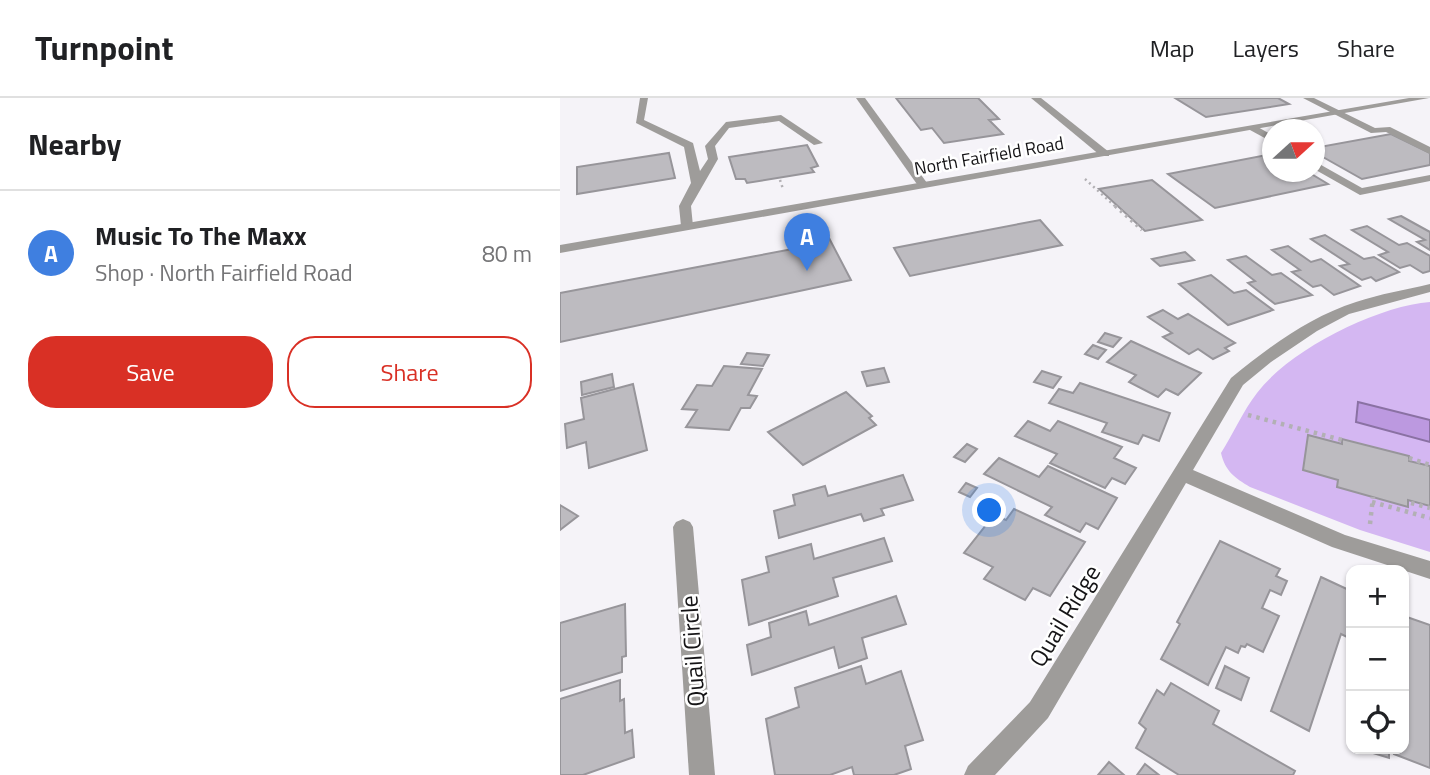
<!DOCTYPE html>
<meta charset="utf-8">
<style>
:root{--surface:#fff;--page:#f6f6f6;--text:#202124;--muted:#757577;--line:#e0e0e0;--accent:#d93025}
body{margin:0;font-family:"Titillium Web",sans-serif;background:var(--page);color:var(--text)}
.controls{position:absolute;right:21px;bottom:21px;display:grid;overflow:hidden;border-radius:14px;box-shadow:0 2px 5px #0004}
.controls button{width:63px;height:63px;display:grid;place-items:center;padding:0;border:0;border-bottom:2px solid var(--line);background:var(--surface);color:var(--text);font:35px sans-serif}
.compass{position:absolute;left:702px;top:21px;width:63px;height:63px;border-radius:50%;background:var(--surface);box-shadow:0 2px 5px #0004;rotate:69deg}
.you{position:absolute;left:430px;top:413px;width:24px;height:24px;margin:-18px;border:5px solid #fff;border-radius:50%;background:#1a73e8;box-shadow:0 0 0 10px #1a73e833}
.badge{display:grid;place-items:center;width:46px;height:46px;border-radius:50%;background:var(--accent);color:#fff;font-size:23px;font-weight:700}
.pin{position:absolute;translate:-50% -58px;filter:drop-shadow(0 2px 4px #0008)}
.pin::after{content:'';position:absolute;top:37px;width:24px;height:21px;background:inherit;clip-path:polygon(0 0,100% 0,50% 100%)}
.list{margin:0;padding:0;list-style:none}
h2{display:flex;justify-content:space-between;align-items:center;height:91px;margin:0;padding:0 28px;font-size:30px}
h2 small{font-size:23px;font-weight:400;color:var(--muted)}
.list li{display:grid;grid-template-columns:46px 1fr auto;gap:21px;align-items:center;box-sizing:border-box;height:126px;padding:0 28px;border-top:2px solid var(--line)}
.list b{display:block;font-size:26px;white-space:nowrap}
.list p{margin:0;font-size:23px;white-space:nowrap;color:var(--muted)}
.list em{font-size:23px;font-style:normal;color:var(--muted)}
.actions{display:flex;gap:14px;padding:21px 28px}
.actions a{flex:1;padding:16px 0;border:2px solid var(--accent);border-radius:28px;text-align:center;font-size:24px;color:var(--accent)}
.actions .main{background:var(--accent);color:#fff}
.icon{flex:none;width:38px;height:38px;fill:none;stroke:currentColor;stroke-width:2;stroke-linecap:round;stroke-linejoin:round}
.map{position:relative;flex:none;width:870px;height:677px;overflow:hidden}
header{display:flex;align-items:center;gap:42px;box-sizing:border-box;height:98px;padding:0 35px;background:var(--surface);border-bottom:2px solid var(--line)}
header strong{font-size:33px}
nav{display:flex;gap:38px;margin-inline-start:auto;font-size:24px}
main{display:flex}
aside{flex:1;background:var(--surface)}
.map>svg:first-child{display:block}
</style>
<header>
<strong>Turnpoint</strong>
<nav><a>Map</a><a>Layers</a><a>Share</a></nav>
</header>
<main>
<aside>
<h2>Nearby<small></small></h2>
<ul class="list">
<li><span class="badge" style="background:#3f7fe0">A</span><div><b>Music To The Maxx</b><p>Shop · North Fairfield Road</p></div><em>80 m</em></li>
</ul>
<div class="actions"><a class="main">Save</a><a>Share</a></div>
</aside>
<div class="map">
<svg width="870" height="677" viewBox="0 0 870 677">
<rect width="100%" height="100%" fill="#f5f3f8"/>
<path fill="#d4b7f2" d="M870,204v250l-70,-22 -110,-43c-15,-9 -25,-16 -29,-34 12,-19 22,-42 36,-60 32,-43 120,-87 173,-91z"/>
<polygon fill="#bc99e0" stroke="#8a71a3" stroke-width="2" points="798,304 870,322 870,344 796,324"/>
<g fill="#bdbbc0" stroke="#97959a" stroke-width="2">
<polygon points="336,0 418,0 439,21 429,22 443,36 384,45 372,30 361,32"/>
<polygon points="615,0 718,0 729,6 646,19"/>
<polygon points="831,36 870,55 870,67 802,81 754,54 754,50"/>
<polygon points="247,47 258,68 251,70 254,74 187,85 185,81 176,81 169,59"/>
<polygon points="109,55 115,80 17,96 17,69"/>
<polygon points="712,56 712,74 748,74 768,86 655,110 608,76"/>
<polygon points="592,82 642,122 585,133 539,91"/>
<polygon points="841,118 870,134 870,152 857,144 865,142 829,121"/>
<polygon points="480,122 502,147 350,178 334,150"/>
<polygon points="807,128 839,147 847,145 870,158 870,173 863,175 850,167 840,170 819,157 828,154 792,132"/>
<polygon points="765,137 804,161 814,159 839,174 816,183 811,179 802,182 780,168 789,166 751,141"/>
<polygon points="269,140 291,182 0,244 0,195 238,150 237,146"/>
<polygon points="728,148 751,164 761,161 800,188 774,197 761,187 753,189 732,174 740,172 712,152"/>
<polygon points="625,154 634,162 600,168 592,161"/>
<polygon points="686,158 712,177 721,175 752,197 715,206 688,185 695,183 668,162"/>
<polygon points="651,177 674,195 686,192 713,212 668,227 619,186"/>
<polygon points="603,212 618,221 628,216 675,245 665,250 669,253 653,261 638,251 629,256 603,239 612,235 588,219"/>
<polygon points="545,235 561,240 553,249 538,244"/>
<polygon points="571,243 641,275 618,297 606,291 598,299 569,284 576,277 547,264"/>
<polygon points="533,247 546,252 538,261 525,256"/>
<polygon points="187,255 209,257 203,268 181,266"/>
<polygon points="164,268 202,271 188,297 197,298 190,310 181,310 169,332 126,329 137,312 122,311 137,287 152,288"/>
<polygon points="324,270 329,284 307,288 302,274"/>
<polygon points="482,273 501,279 493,290 474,284"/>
<polygon points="52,276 54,289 22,297 21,284"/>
<polygon points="520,285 610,315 599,343 583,337 578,346 542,334 547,325 489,305 499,291 513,295"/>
<polygon points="73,286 87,352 29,370 26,344 7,350 5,326 24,321 21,300"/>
<polygon points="286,294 312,318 309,320 316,327 243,367 208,334"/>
<polygon points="468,323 490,333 498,323 562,349 554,360 576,370 565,386 552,380 545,390 490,365 497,356 455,338"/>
<polygon points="748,337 782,346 782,341 849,358 849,363 870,368 870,408 848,402 848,409 777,389 778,382 743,372"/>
<polygon points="407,346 417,351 405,364 394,359"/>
<polygon points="439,360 479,379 488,368 557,400 538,431 526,425 520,434 485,417 492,409 424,376"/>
<polygon points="343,377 353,402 321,411 324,417 304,423 301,416 219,440 214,413 235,407 233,397 265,388 268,398"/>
<polygon points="406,385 417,390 410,399 399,394"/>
<polygon points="0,407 18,418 0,432"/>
<polygon points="454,411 525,444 490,498 473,490 465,502 424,481 433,469 404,455 434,417 446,422"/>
<polygon points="324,440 332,463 273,480 278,498 189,527 182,482 209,474 206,459 251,446 254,461"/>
<polygon points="660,443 720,471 716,478 727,483 721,497 710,492 702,510 719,518 703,554 687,546 685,549 681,548 678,555 666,549 648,587 601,561 620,526 617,524"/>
<polygon points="761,479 791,493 791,541 781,536 749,633 711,613"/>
<polygon points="336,498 346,526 302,540 307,560 279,570 274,549 192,577 187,547 211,539 209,525 246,513 249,527"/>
<polygon points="65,506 66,558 62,559 62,574 0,593 0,525"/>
<polygon points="844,518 870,527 870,670 834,656 835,651 844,651"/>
<polygon points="301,568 306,586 341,573 363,642 345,648 351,671 334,677 294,677 292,669 270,677 215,677 206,621 239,609 235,590"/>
<polygon points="665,568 689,580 681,602 656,590"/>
<polygon points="60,582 60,603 64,601 65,635 72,632 74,659 23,677 0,677 0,601"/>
<polygon points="611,585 659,613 653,626 735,673 733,677 619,677 576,650 586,631 579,625 597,592 604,597"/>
<polygon points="800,651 829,651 829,660"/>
<polygon points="549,664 564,677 538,677"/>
<polygon points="585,666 599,677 577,677"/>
</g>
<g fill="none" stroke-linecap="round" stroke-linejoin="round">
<g stroke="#b2b0b4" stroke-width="2.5" stroke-dasharray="2 3.5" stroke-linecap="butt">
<polyline points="525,81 557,110"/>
<polyline points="220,82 223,91"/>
</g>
<g stroke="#b2b0b4" stroke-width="3.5" stroke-dasharray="2.5 4.5" stroke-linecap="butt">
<polyline points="555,108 582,132"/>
<polyline points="244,129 250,141"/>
</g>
<g stroke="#b2b0b4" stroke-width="4.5" stroke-dasharray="3.5 5" stroke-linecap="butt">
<polyline points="688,317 782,342"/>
<polyline points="849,360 870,367"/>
<polyline points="812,404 870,420"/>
<polyline points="851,405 870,410"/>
<polyline points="810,426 813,399"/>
</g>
<g fill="#9e9c9a" fill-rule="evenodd">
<polygon points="80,0 88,0 84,22 133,45 140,73 148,61 145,48 166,24 221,17 263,45 254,47 219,23 169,30 155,48 158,61 131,108 133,128 127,132 121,128 119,108 131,85 124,49 76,25"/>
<polygon points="296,0 305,0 367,85 367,89 359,89"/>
<polygon points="471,0 481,0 549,54 549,58 541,58"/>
<polygon points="743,0 754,0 815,30 830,29 870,49 870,56 826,34 811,35"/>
<polygon points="690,28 696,28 712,37 712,44 690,32"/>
<polygon points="754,63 802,90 870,77 870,83 800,97 754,71"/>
</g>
<g fill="#9e9c9a" fill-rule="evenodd">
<polygon points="849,0 869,0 0,155 0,147"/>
<path d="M870,186v8l-81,22 -32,17 -46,31 -28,23 -50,85 152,65 85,26v18l-98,-32 -146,-64 -138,235 -53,57h-31l4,-9 62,-64 201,-324c38,-31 78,-61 125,-76 24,-8 49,-12 74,-18z"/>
<polygon points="123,421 130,424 133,429 155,677 129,677 113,429 116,424"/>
</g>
</g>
<g text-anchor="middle" stroke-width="5" stroke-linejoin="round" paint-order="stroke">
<g font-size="18" fill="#151416" stroke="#fff">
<text transform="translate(429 58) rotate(-10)" y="6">North Fairfield Road</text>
</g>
<g font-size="24" fill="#151416" stroke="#fff">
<text transform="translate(505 518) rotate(-59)" y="8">Quail Ridge</text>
<text transform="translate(133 553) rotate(-94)" y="8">Quail Circle</text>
</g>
</g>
</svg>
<div class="controls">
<button>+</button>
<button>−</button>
<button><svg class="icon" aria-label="locate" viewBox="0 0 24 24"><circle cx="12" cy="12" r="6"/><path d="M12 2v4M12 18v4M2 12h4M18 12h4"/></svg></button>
</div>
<svg class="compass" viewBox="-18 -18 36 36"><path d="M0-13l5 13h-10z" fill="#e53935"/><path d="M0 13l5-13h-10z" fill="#757577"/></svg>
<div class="you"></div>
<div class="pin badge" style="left:247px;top:173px;background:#3f7fe0">A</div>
</div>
</main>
